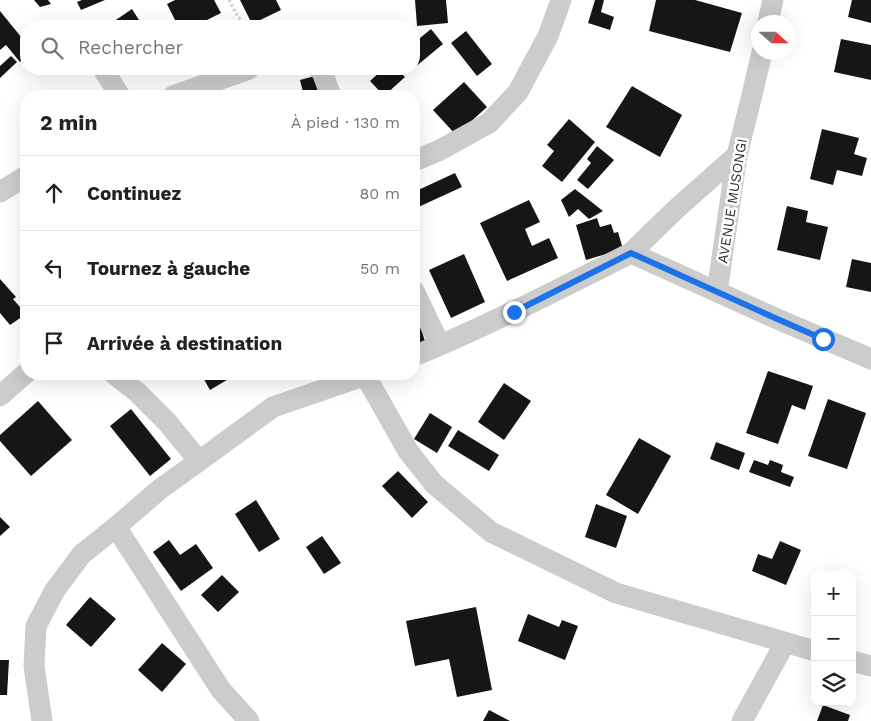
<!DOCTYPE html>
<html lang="fr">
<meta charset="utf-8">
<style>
:root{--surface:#fff;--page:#f2f2f2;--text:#222;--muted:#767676;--line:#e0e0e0}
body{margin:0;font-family:"Work Sans",sans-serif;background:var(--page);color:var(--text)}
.controls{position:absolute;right:15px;bottom:15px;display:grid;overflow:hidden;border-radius:10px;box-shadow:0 5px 20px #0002}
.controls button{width:45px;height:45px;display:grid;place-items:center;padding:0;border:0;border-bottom:1px solid var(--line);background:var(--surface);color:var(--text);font:25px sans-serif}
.compass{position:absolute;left:751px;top:15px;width:45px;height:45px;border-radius:50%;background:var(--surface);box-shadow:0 5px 20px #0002;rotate:111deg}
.stop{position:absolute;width:15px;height:15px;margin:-11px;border:4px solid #1a73e8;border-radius:50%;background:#fff}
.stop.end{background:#1a73e8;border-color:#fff;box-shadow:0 1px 5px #0008}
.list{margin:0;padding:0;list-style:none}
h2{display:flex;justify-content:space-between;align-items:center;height:65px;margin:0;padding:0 20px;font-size:21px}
h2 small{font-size:16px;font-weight:400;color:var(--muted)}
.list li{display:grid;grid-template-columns:32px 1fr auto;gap:15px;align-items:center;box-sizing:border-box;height:75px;padding:0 20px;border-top:1px solid var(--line)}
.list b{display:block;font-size:19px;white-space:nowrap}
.list em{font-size:16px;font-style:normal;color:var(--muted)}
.icon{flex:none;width:28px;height:28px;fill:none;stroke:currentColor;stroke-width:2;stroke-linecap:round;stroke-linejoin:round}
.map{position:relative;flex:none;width:871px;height:721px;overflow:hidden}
.search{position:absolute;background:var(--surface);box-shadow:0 5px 20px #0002;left:20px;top:20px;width:400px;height:55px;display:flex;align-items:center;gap:12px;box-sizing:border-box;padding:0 18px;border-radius:20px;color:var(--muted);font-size:19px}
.panel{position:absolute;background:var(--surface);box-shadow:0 5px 20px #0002;left:20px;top:90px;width:400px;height:290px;border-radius:20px}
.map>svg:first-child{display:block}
</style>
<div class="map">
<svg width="871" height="721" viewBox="0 0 871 721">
<rect width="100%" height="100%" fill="#fff"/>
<g fill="#161616">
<polygon points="34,0 48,0 51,4 40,7"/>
<polygon points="82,0 105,0 81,10 77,2"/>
<polygon points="175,0 214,0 221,13 195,26 178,26 167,4"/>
<polygon points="240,0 276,0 281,10 252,24"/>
<polygon points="415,0 446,0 448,23 417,26"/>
<polygon points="595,0 604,0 601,12 614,17 610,30 588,23"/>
<polygon points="656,0 695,0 742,13 730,52 649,31"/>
<polygon points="852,0 871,0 871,23 848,17"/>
<polygon points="132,9 139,20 130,26 107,26"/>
<polygon points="0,11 26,43 26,57 20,62 6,45 0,50"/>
<polygon points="431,29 443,44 414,68 414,43"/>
<polygon points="466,31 492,64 477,76 451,43"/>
<polygon points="841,39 871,45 871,80 834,72"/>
<polygon points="11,56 17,62 0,78 0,66"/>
<polygon points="383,69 397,69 405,77 384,96 370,81"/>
<polygon points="322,74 328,96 304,96 300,80"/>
<polygon points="464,82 487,107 456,135 433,110"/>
<polygon points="632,86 682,115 660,157 606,127"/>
<polygon points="569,119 595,142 562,182 542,166 554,151 547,145"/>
<polygon points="822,129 859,138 854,154 867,158 862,176 837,170 833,185 810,179"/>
<polygon points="597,146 614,160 588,189 577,180 591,163 587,159"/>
<polygon points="455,173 462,187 414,209 414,192"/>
<polygon points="575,189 603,211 589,219 578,209 569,217 561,200"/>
<polygon points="529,200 540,222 525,229 532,246 549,238 558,258 507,281 480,223"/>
<polygon points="787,206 808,211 806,222 828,227 820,260 777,250"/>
<polygon points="597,218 600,227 611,224 614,233 618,232 623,249 586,260 576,225"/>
<polygon points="464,254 485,302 451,318 429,270"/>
<polygon points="852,259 871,263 871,292 846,287"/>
<polygon points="0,279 16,297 13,299 26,314 10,325 0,313"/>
<polygon points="420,326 425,341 414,345 414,328"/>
<polygon points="768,371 813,386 805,410 792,405 778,444 746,433"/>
<polygon points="201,374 237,374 210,390"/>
<polygon points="504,383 531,401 504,440 478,422"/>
<polygon points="828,399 866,413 847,469 808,456"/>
<polygon points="38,401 72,440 31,476 0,441 0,435"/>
<polygon points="131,409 171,459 150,476 110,426"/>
<polygon points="430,413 452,427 437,453 414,439"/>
<polygon points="458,430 499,455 489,471 448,446"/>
<polygon points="639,438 671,456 638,514 606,495"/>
<polygon points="716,442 745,453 739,470 710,459"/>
<polygon points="754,460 768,465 770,460 783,465 781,472 794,477 790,487 749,472"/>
<polygon points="398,471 428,502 412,518 382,486"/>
<polygon points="256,500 280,539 259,552 235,514"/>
<polygon points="596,504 627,516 616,548 585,537"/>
<polygon points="0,517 10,527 0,536"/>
<polygon points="322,536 341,563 324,574 306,547"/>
<polygon points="169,540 180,555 196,544 213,568 181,591 153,552"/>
<polygon points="780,541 801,550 786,585 752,571 758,554 772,559"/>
<polygon points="222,575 239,592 218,612 201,595"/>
<polygon points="90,597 116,619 91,647 66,625"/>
<polygon points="476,607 492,690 457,697 449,659 415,666 406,621"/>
<polygon points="528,614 559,627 562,620 578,626 565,660 518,641"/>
<polygon points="162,643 186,664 162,692 138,670"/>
<polygon points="0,660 9,660 7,695 0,695"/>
<polygon points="823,705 850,715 848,721 817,721"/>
<polygon points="489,710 510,721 483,721"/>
</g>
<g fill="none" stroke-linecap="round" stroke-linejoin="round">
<polyline stroke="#ccc" stroke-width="3" stroke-dasharray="2.5 2.5" stroke-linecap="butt" points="229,0 238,17 244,22 247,26"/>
<g stroke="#ccc" stroke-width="21">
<polyline points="768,22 773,0"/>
<polyline points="103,69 120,96"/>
<polyline points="319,69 322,72 331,96"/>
<polyline points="173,96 249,69"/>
<polyline points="414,161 440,150 489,123 518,92 548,36 561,0"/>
<polyline points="0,192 26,176"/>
<polyline points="631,253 675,210 737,155"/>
<polyline points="414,291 440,345"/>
<polyline points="717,292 737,155 752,95 762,52"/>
<path d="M414,356c74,-30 145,-67 217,-103l144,65 96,41"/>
<polyline points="114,374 137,392 167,422 199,461"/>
<polyline points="365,375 408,451 434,484 491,532 616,593 815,651"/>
<polyline points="0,396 26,373"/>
<polyline points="116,527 221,690 249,721"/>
<polyline points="852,661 871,666"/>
<polyline points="42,721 34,666 36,626 55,590 82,554 116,527 160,489 199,461 273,407 369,374"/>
<polyline points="742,721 785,643"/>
</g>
</g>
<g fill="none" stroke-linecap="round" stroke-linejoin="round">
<polyline stroke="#1a73e8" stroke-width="6" points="514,312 631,253 775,318 823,339"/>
</g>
<g text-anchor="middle" stroke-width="5" stroke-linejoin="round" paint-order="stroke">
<g font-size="14" fill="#2f2f2f" stroke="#fff">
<text transform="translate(732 201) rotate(-81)" y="5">AVENUE MUSONGI</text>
</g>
</g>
</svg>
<div class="controls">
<button>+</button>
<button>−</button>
<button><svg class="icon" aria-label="layers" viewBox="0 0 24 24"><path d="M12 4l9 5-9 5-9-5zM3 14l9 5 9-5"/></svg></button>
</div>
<svg class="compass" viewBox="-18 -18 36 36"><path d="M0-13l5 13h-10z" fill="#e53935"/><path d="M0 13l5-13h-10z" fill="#767676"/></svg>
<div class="stop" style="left:823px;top:339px"></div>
<div class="stop end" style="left:514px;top:312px"></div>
<div class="search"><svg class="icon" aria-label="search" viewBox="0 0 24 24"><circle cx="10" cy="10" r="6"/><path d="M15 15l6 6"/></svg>Rechercher</div>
<section class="panel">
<h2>2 min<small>À pied · 130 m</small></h2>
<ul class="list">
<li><svg class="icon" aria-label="ahead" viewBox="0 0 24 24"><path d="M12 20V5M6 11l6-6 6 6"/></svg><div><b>Continuez</b></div><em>80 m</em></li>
<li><svg class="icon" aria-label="left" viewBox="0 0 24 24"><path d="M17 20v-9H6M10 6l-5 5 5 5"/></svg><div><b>Tournez à gauche</b></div><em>50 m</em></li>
<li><svg class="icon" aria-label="arrive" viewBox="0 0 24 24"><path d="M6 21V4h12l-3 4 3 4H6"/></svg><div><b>Arrivée à destination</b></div></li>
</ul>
</section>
</div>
